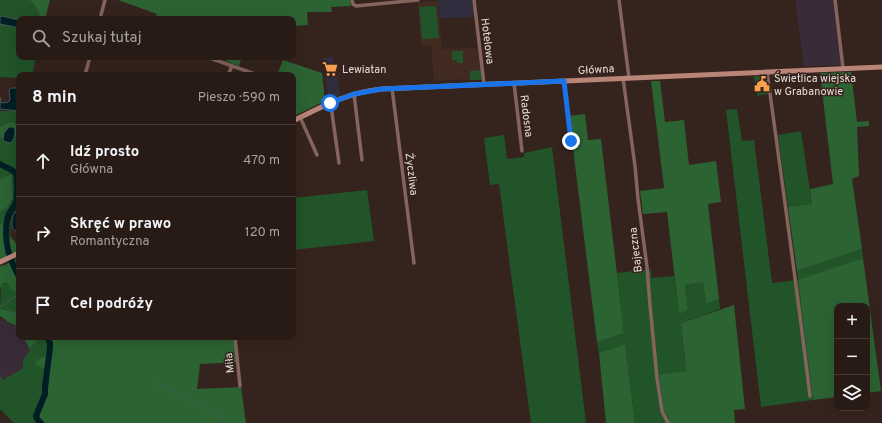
<!DOCTYPE html>
<html lang="pl">
<meta charset="utf-8">
<style>
:root{--surface:#281b16;--page:#342823;--text:#f1f3f6;--muted:#a5a1a1;--line:#443935}
body{margin:0;font-family:Overpass,sans-serif;background:var(--page);color:var(--text)}
.controls{position:absolute;right:12px;bottom:12px;display:grid;overflow:hidden;border-radius:8px;box-shadow:0 4px 16px #0002}
.controls button{width:36px;height:36px;display:grid;place-items:center;padding:0;border:0;border-bottom:1px solid var(--line);background:var(--surface);color:var(--text);font:20px sans-serif}
.stop{position:absolute;width:12px;height:12px;margin:-9px;border:3px solid #1a73e8;border-radius:50%;background:#fff}
.stop.end{background:#1a73e8;border-color:#fff;box-shadow:0 1px 4px #0008}
.list{margin:0;padding:0;list-style:none}
h2{display:flex;justify-content:space-between;align-items:center;height:52px;margin:0;padding:0 16px;font-size:17px}
h2 small{font-size:13px;font-weight:400;color:var(--muted)}
.list li{display:grid;grid-template-columns:26px 1fr auto;gap:12px;align-items:center;box-sizing:border-box;height:72px;padding:0 16px;border-top:1px solid var(--line)}
.list b{display:block;font-size:15px;white-space:nowrap}
.list p{margin:0;font-size:13px;white-space:nowrap;color:var(--muted)}
.list em{font-size:13px;font-style:normal;color:var(--muted)}
.icon{flex:none;width:22px;height:22px;fill:none;stroke:currentColor;stroke-width:2;stroke-linecap:round;stroke-linejoin:round}
.map{position:relative;flex:none;width:882px;height:423px;overflow:hidden}
.search{position:absolute;background:var(--surface);box-shadow:0 4px 16px #0002;left:16px;top:16px;width:280px;height:44px;display:flex;align-items:center;gap:10px;box-sizing:border-box;padding:0 14px;border-radius:8px;color:var(--muted);font-size:15px}
.panel{position:absolute;background:var(--surface);box-shadow:0 4px 16px #0002;left:16px;top:72px;width:280px;height:268px;border-radius:8px}
.map>svg:first-child{display:block}
</style>
<div class="map">
<svg width="882" height="423" viewBox="0 0 882 423">
<rect width="100%" height="100%" fill="#35241d"/>
<g fill="#302d3e">
<polygon points="438,0 472,0 474,17 440,18"/>
<polygon points="333,57 335,77 338,77 340,95 328,100 323,58"/>
</g>
<g fill="#392b38">
<polygon points="795,0 833,0 841,65 804,66"/>
<polygon points="0,319 17,326 19,329 19,337 23,337 30,350 23,360 23,368 3,380 0,375"/>
</g>
<polygon fill="#412b21" points="438,1 442,49 478,48 482,80 467,80 467,79 434,81 431,45 421,46 418,2"/>
<g fill="#215428">
<polygon points="0,0 29,0 35,5 41,19 19,19 19,57 36,57 32,75 19,75 19,78 0,77"/>
<polygon points="436,6 439,38 422,39 419,7"/>
<polygon points="452,51 463,51 463,63 457,63 457,60 452,60"/>
<polygon points="481,70 482,80 470,80 470,71"/>
<polygon points="754,76 766,76 768,94 757,96"/>
<polygon points="737,109 742,141 754,140 772,283 798,280 797,271 862,249 863,258 798,281 813,400 761,407 726,110"/>
<polygon points="0,111 19,111 19,154 17,154 16,160 19,170 19,194 18,205 11,216 10,236 7,242 4,240 3,233 3,224 0,224 0,212 6,209 10,202 14,199 12,194 10,174 0,179"/>
<polygon points="801,131 812,204 788,207 778,135"/>
<polygon points="504,135 507,159 524,157 524,153 552,147 586,423 531,423 499,184 490,185 484,138"/>
<polygon points="367,190 374,241 293,250 293,198"/>
<polygon points="651,269 651,278 674,276 679,313 688,310 685,285 703,282 706,304 719,299 720,309 681,323 686,372 664,411 668,417 669,422 661,423 635,423 625,344 599,353 597,342 624,333 617,273"/>
<path d="M5,283l4,1 10,14v13c-7,2 -12,-2 -19,-2l1,-23 1,-2z"/>
<path d="M32,337h17c6,14 1,19 -5,32l5,2c-2,15 0,25 -9,37l1,11 5,4h-32l-14,-14v-34l3,5 20,-12v-8l7,-10 5,-12z"/>
</g>
<g fill="#2c6333">
<polygon points="29,0 50,0 45,19 41,19 35,5"/>
<polygon points="118,0 350,0 351,6 331,7 332,12 307,12 308,25 293,26 293,19 155,19 157,14"/>
<polygon points="227,57 242,57 239,66 226,61"/>
<polygon points="283,60 322,73 325,101 294,116 294,86 293,86 293,75 277,75"/>
<polygon points="851,72 857,122 869,121 869,126 857,127 859,176 852,179 862,249 797,271 788,207 812,204 810,189 833,184 820,73"/>
<polygon points="651,81 660,81 665,122 684,120 689,165 716,161 721,202 708,204 719,299 706,304 703,282 685,285 688,310 679,314 667,212 643,214 640,191 664,188"/>
<polygon points="585,114 588,140 601,139 624,333 597,342 569,116"/>
<polygon points="9,123 14,123 17,127 19,130 17,135 15,134 15,129 6,129 3,137 0,138 0,128 1,126"/>
<polygon points="11,174 12,194 14,199 10,202 6,209 0,212 0,179"/>
<polygon points="3,223 3,233 4,240 7,241 10,236 19,247 19,251 0,260 0,224"/>
<path d="M19,258v40l-4,-6c-4,-2 -6,-3 -6,-8l-4,-1 -3,1 -2,5v-23l5,-1z"/>
<polygon points="863,258 881,391 867,393 867,306 837,306 837,397 813,400 798,280"/>
<polygon points="734,305 745,409 734,410 735,423 661,423 669,422 668,417 664,411 659,375 686,371 681,323"/>
<path d="M0,309c7,0 12,4 19,2v18l-2,-3 -11,-5v-1l-6,-4z"/>
<polygon points="23,337 32,337 35,338 36,343 33,344 30,350"/>
<path d="M49,337h95l3,2 6,-2h83l3,25 -39,2 -3,25 44,-2 5,36h-200c-3,-2 -6,-4 -7,-7 -2,-7 6,-15 8,-21 2,-7 1,-16 2,-23l-1,-2 -11,-4 -2,-4 6,-4 10,-5 1,-9z"/>
<polygon points="625,344 635,423 606,423 599,353"/>
</g>
<g fill="#001f24" stroke="#46585a">
<polygon points="2,16 19,20 19,28 0,24 0,17"/>
<polygon points="11,88 19,88 19,111 0,109 0,97 1,99 0,102 2,103 8,102 10,100 9,90"/>
<path d="M9,127h4l2,2c0,5 0,11 -5,14l-7,-2 1,-8z"/>
<path d="M19,211v4l-2,1v2l2,1v13c-2,-1 -4,-1 -6,-3 -2,-3 -1,-13 1,-16z"/>
</g>
<g fill="none" stroke-linecap="round" stroke-linejoin="round">
<g stroke="#46585a" stroke-width="1">
<polyline points="0,307 19,294"/>
<polyline points="155,382 219,417 223,423"/>
</g>
<g stroke="#001f24" stroke-width="6">
<path d="M0,164c5,4 12,4 16,10 1,2 1,24 0,27 -2,8 -8,10 -9,20 -3,23 2,36 12,56"/>
<polyline points="41,423 37,419 36,416 45,394 45,387 50,348 50,343 47,337"/>
</g>
<g stroke="#84645c" stroke-width="3.5">
<polyline points="352,0 353,4 356,6 418,0"/>
<polyline points="474,0 484,84"/>
<polyline points="619,0 629,78"/>
<polyline points="835,0 843,68"/>
<polyline points="100,19 105,0"/>
<polyline points="207,57 258,75"/>
<path d="M767,72c15,108 30,216 43,324"/>
<polyline points="85,75 90,57"/>
<polyline points="228,75 232,66"/>
<polyline points="623,78 635,166 638,199 647,267 650,305 657,378 662,411 668,423"/>
<polyline points="564,81 571,141"/>
<polyline points="514,83 522,151"/>
<polyline points="392,88 414,263"/>
<polyline points="354,94 362,160"/>
<polyline points="330,103 331,106 339,163"/>
<polyline points="300,117 317,155"/>
<polyline points="235,337 240,386"/>
</g>
<g stroke="#b88578" stroke-width="5">
<path d="M293,121c30,-15 56,-29 89,-32l500,-22"/>
<polyline points="0,262 19,253"/>
</g>
</g>
<g fill="none" stroke-linecap="round" stroke-linejoin="round">
<polyline stroke="#1a73e8" stroke-width="5" points="330,103 354,94 382,89 564,81 571,141"/>
</g>
<defs>
<symbol id="supermarket-bare" viewBox="-9 -9 18 18"><path d="M-6-5.5h2.5l.6 2H6L4.5 2H-2.5L-4.4-4H-6ZM-1.5 3.2a1.3 1.3 0 1 0 .1 0ZM3 3.2a1.3 1.3 0 1 0 .1 0Z" fill="#f99f4d" stroke="#35241d" stroke-width="2.5" paint-order="stroke"/></symbol>
<symbol id="civic-bare" viewBox="-9 -9 18 18"><path d="M-.6-6.5H3V-4.5H.6V-3L4-1V1h2V6H-6V1h2V-1L-.6-3ZM-1.2 2.5V6h2.4V2.5Z" fill="#f99f4d" stroke="#35241d" stroke-width="2.5" paint-order="stroke"/></symbol>
</defs>
<g fill-rule="evenodd">
<use href="#supermarket-bare" x="319" y="58" width="22" height="22"/>
<use href="#civic-bare" x="751" y="73" width="22" height="22"/>
</g>
<g text-anchor="middle" stroke-width="3" stroke-linejoin="round" paint-order="stroke">
<g font-size="11" fill="#e8dcd7" stroke="#35241d">
<text transform="translate(488 41) rotate(83)" y="4">Hotelowa</text>
<text transform="translate(596 69) rotate(-3)" y="4">Główna</text>
<text transform="translate(527 116) rotate(83)" y="4">Radosna</text>
<text transform="translate(412 174) rotate(83)" y="4">Życzliwa</text>
<text transform="translate(635 250) rotate(-97)" y="4">Bajeczna</text>
<text transform="translate(229 363) rotate(-96)" y="4">Miła</text>
</g>
<g font-size="11" fill="#e8dcd7" stroke="#35241d" text-anchor="start">
<text x="342" y="73">Lewiatan</text>
<text x="774" y="82">Świetlica wiejska<tspan x="774" dy="13">w Grabanowie</tspan></text>
</g>
</g>
</svg>
<div class="controls">
<button>+</button>
<button>−</button>
<button><svg class="icon" aria-label="layers" viewBox="0 0 24 24"><path d="M12 4l9 5-9 5-9-5zM3 14l9 5 9-5"/></svg></button>
</div>
<div class="stop" style="left:330px;top:103px"></div>
<div class="stop end" style="left:571px;top:141px"></div>
<div class="search"><svg class="icon" aria-label="search" viewBox="0 0 24 24"><circle cx="10" cy="10" r="6"/><path d="M15 15l6 6"/></svg>Szukaj tutaj</div>
<section class="panel">
<h2>8 min<small>Pieszo · 590 m</small></h2>
<ul class="list">
<li><svg class="icon" aria-label="ahead" viewBox="0 0 24 24"><path d="M12 20V5M6 11l6-6 6 6"/></svg><div><b>Idź prosto</b><p>Główna</p></div><em>470 m</em></li>
<li><svg class="icon" aria-label="right" viewBox="0 0 24 24"><path d="M7 20v-9h11M14 6l5 5-5 5"/></svg><div><b>Skręć w prawo</b><p>Romantyczna</p></div><em>120 m</em></li>
<li><svg class="icon" aria-label="arrive" viewBox="0 0 24 24"><path d="M6 21V4h12l-3 4 3 4H6"/></svg><div><b>Cel podróży</b></div></li>
</ul>
</section>
</div>
